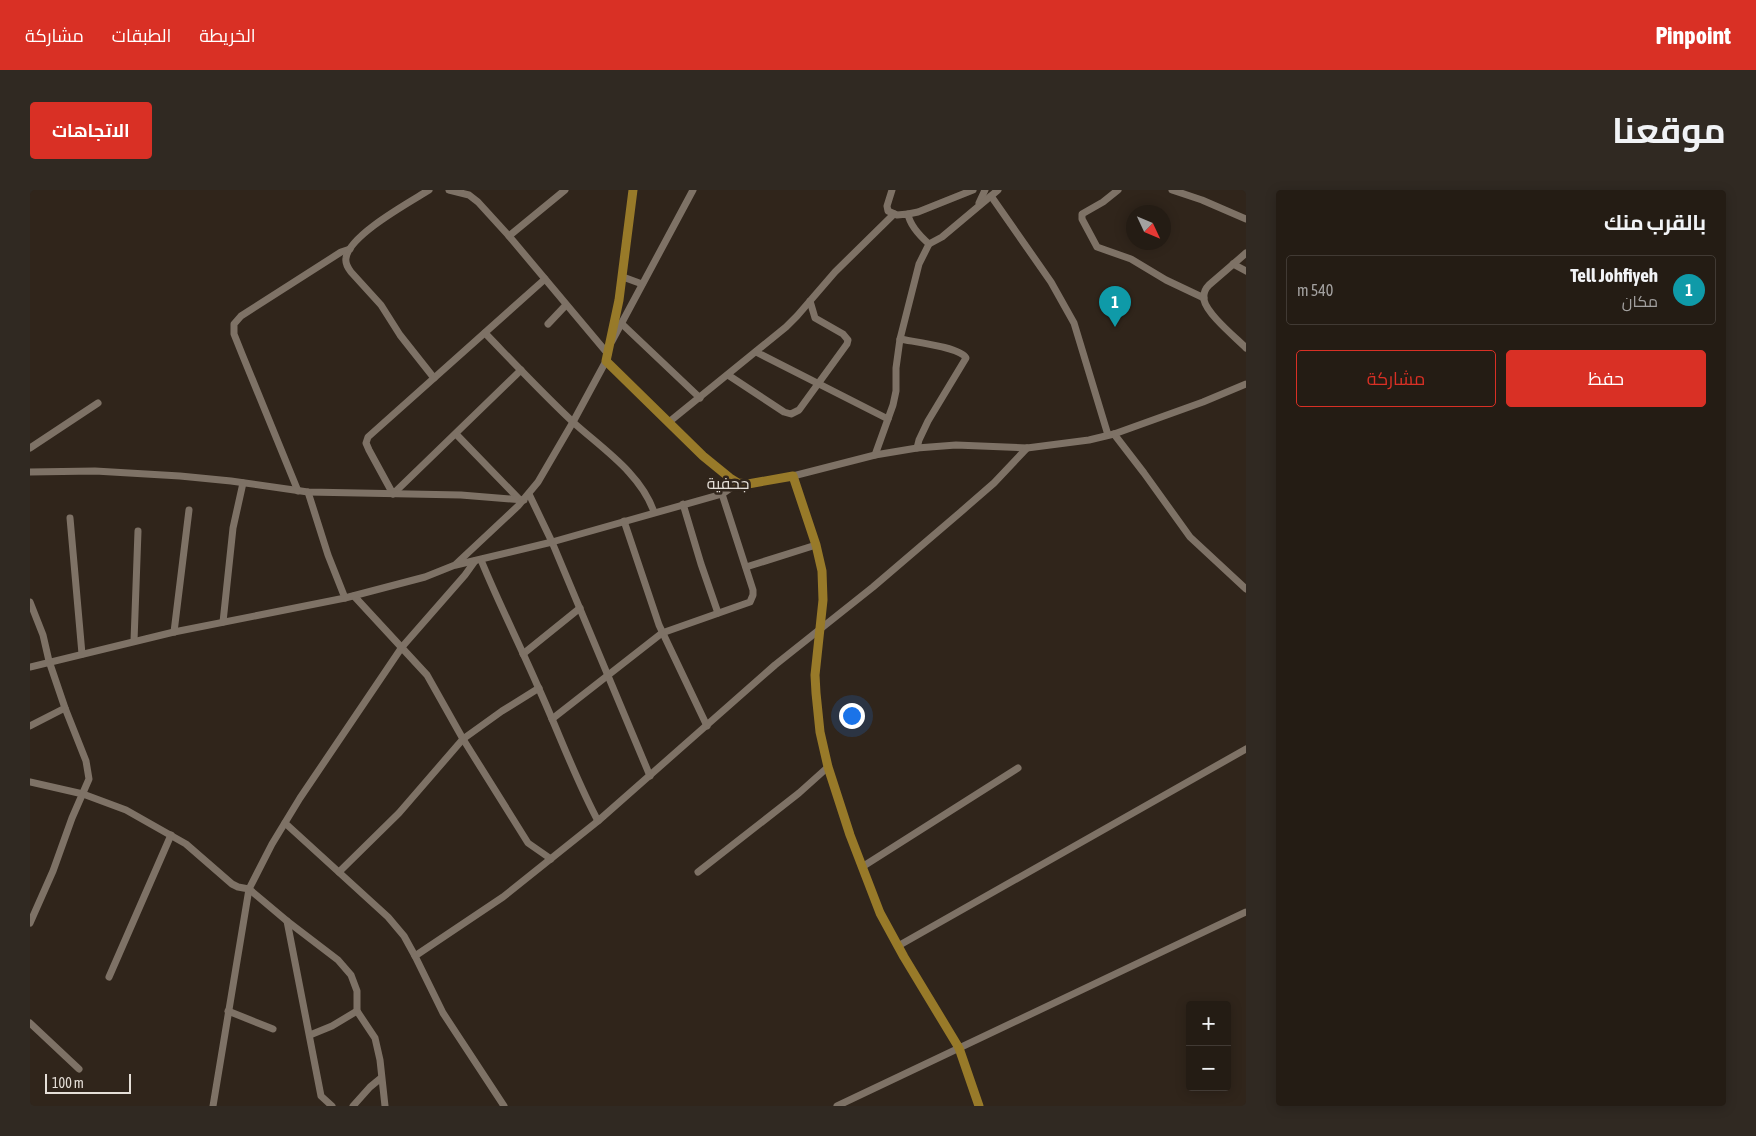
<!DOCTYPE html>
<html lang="ar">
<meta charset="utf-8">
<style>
:root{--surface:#241c14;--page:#302922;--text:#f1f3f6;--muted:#a3a1a0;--line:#413a34;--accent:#d93025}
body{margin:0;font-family:"Asap Condensed",Cairo,sans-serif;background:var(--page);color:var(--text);direction:rtl}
.controls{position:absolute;right:15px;bottom:15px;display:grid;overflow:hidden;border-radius:5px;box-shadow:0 2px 12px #0003}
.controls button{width:45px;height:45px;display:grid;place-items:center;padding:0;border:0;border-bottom:1px solid var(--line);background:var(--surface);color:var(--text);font:25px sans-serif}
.compass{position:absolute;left:1096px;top:15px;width:45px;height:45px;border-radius:50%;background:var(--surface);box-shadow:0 2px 12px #0003;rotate:134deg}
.scale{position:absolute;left:15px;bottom:12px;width:86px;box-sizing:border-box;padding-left:5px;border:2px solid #e5dfd8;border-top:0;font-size:14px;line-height:18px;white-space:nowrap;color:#e5dfd8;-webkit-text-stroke:4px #30251b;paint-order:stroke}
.you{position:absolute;left:821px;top:525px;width:18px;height:18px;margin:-12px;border:4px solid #fff;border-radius:50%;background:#1a73e8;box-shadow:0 0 0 8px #1a73e833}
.badge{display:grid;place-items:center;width:32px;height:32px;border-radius:50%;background:var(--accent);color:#fff;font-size:16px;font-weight:700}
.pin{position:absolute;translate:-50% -41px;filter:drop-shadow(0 1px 2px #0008)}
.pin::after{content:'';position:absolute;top:26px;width:18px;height:15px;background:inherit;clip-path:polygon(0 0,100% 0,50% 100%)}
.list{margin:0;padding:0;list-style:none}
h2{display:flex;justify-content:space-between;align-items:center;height:65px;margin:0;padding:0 20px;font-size:21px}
h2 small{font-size:16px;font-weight:400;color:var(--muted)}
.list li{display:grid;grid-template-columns:32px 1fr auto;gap:15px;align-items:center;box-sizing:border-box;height:70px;margin:0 10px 10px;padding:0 10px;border:1px solid var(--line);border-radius:5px}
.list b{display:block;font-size:19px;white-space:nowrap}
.list p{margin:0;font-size:16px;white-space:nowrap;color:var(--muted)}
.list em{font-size:16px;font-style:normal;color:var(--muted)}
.actions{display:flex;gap:10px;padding:15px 20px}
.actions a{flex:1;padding:11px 0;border:1px solid var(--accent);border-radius:5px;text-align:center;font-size:18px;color:var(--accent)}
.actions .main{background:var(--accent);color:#fff}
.map{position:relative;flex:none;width:1216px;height:916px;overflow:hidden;direction:ltr;border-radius:5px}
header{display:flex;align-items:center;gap:30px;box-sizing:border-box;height:70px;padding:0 25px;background:var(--accent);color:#fff}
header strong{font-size:24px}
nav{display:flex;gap:28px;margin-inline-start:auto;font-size:18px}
.intro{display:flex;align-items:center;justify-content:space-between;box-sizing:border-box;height:120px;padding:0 30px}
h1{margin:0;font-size:35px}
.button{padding:12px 22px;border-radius:5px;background:var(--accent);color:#fff;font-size:18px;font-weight:700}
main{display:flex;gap:30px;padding:0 30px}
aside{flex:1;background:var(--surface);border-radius:5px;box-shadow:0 2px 12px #0003}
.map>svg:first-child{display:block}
</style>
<header>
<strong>Pinpoint</strong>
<nav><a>الخريطة</a><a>الطبقات</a><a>مشاركة</a></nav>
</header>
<div class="intro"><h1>موقعنا</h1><a class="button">الاتجاهات</a></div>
<main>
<aside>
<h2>بالقرب منك<small></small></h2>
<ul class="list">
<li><span class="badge" style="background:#0f9aa8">1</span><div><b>Tell Johfiyeh</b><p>مكان</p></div><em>540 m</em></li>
</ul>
<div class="actions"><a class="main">حفظ</a><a>مشاركة</a></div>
</aside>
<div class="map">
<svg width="1216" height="916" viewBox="0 0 1216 916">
<rect width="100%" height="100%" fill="#30251b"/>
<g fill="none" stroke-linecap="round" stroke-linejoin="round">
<g stroke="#7e7266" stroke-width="7">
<path d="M399,0c-19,12 -80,45 -83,68 -1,5 2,10 5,14l30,33 19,30 34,43"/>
<polyline points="419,0 439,5 448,12 479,46 578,164"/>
<path d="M862,0l-5,16 1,5 9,4 11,-1c2,12 12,22 21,30"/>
<polyline points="1088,0 1073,12 1052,24 1052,29 1067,57 1101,69 1136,90 1174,108"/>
<polyline points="1142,0 1172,10 1216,29"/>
<polyline points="961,6 1021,92 1044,133 1078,245"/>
<polyline points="949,13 955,0"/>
<polyline points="878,24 888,22 943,0"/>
<polyline points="479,46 535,0"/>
<path d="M1216,63l-37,32c-4,4 -6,9 -5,15 3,14 31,37 42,48"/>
<polyline points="1203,74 1216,81"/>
<polyline points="593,87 612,94"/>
<polyline points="518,134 536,115"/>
<polyline points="592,134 670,208"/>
<path d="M455,143c29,30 58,61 89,90 29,26 67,51 80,89"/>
<path d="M870,149c14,3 60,8 66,19l-38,63 -9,19 -2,8"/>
<polyline points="582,151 663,0"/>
<polyline points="726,162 858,229"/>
<polyline points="491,180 363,304 339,260 336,253 338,247 515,89"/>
<polyline points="698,185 754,222 761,224 769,220 817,154 818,150 813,144 785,128 780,111"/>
<polyline points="639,232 756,137 767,126 805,82 864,24"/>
<polyline points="426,244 489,309"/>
<polyline points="1084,244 1114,283 1160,347 1216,399"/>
<polyline points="0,258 68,213"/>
<polyline points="845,265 863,215 866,201 866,178 870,149 889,74 899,54 912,47 968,0"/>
<polyline points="0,282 65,281 150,286 201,291 278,302 431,305 494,310"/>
<polyline points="763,286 845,265 887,258 926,255 997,258 1059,250 1084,244 1173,212 1216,194"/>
<polyline points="268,301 212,164 204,144 204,134 211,126 311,62 320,59"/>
<polyline points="278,302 298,365 315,408"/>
<polyline points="499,304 522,352 620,586"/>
<polyline points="653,314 671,374 688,423"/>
<polyline points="40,328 52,464"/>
<polyline points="594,331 629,435 677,536"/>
<path d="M451,370c18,44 39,85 58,129 20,44 36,89 59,132"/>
<polyline points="426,375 522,352 692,304 708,293"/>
<polyline points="716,377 786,355"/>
<polyline points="324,406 397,485 433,549 498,653 521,669"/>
<polyline points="0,412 13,445 19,471 35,518 56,571 59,589 42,628 23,681 0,733"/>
<polyline points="193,432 203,338 213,293"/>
<polyline points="144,442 159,320"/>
<polyline points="104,451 108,341"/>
<polyline points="493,464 550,418"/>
<polyline points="0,477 144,442 315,408 395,387 425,375 488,316 508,292 543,232 576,171"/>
<polyline points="522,529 632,443 720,412 723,405 723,400 692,304"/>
<polyline points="0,536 35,518"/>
<polyline points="0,592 53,604 96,620 156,654 202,694 208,697 219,699 257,731 308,770 321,785 327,801 327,821 345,848 350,870 355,916"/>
<polyline points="255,633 358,727 374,746 385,766 413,823 474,916"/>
<polyline points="832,677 988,578"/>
<polyline points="309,682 369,623 433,549 472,521 509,498"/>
<polyline points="668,682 769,603 798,577"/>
<polyline points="257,731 291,906 302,916"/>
<polyline points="868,756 1216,559"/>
<polyline points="385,766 473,707 568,631 745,475 843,397 933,320 964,293 997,258"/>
<polyline points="79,787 141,645"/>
<polyline points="198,821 243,839"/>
<polyline points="0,833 49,879"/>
<polyline points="280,845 302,836 327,821"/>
<polyline points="183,916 219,699 242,654 270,608 372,457 435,385 445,371"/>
<polyline points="323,916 340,897 351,888"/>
<polyline points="807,916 1216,722"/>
</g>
<polyline stroke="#987a29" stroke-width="9" points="603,0 589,110 576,171 673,266 700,288 708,293 718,294 763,286 786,355 792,381 793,410 785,485 786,503 790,542 798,577 820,645 850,723 874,767 929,858 949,916"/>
</g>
<g text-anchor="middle" stroke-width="5" stroke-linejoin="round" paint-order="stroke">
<g font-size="16" fill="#e5dfd8" stroke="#30251b">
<text x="698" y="299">جحفية</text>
</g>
</g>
</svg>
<div class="controls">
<button>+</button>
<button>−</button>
</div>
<svg class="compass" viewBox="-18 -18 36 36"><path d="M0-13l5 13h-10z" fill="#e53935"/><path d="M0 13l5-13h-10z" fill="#a3a1a0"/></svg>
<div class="scale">100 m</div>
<div class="you"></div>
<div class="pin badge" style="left:1085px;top:137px;background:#0f9aa8">1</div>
</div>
</main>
